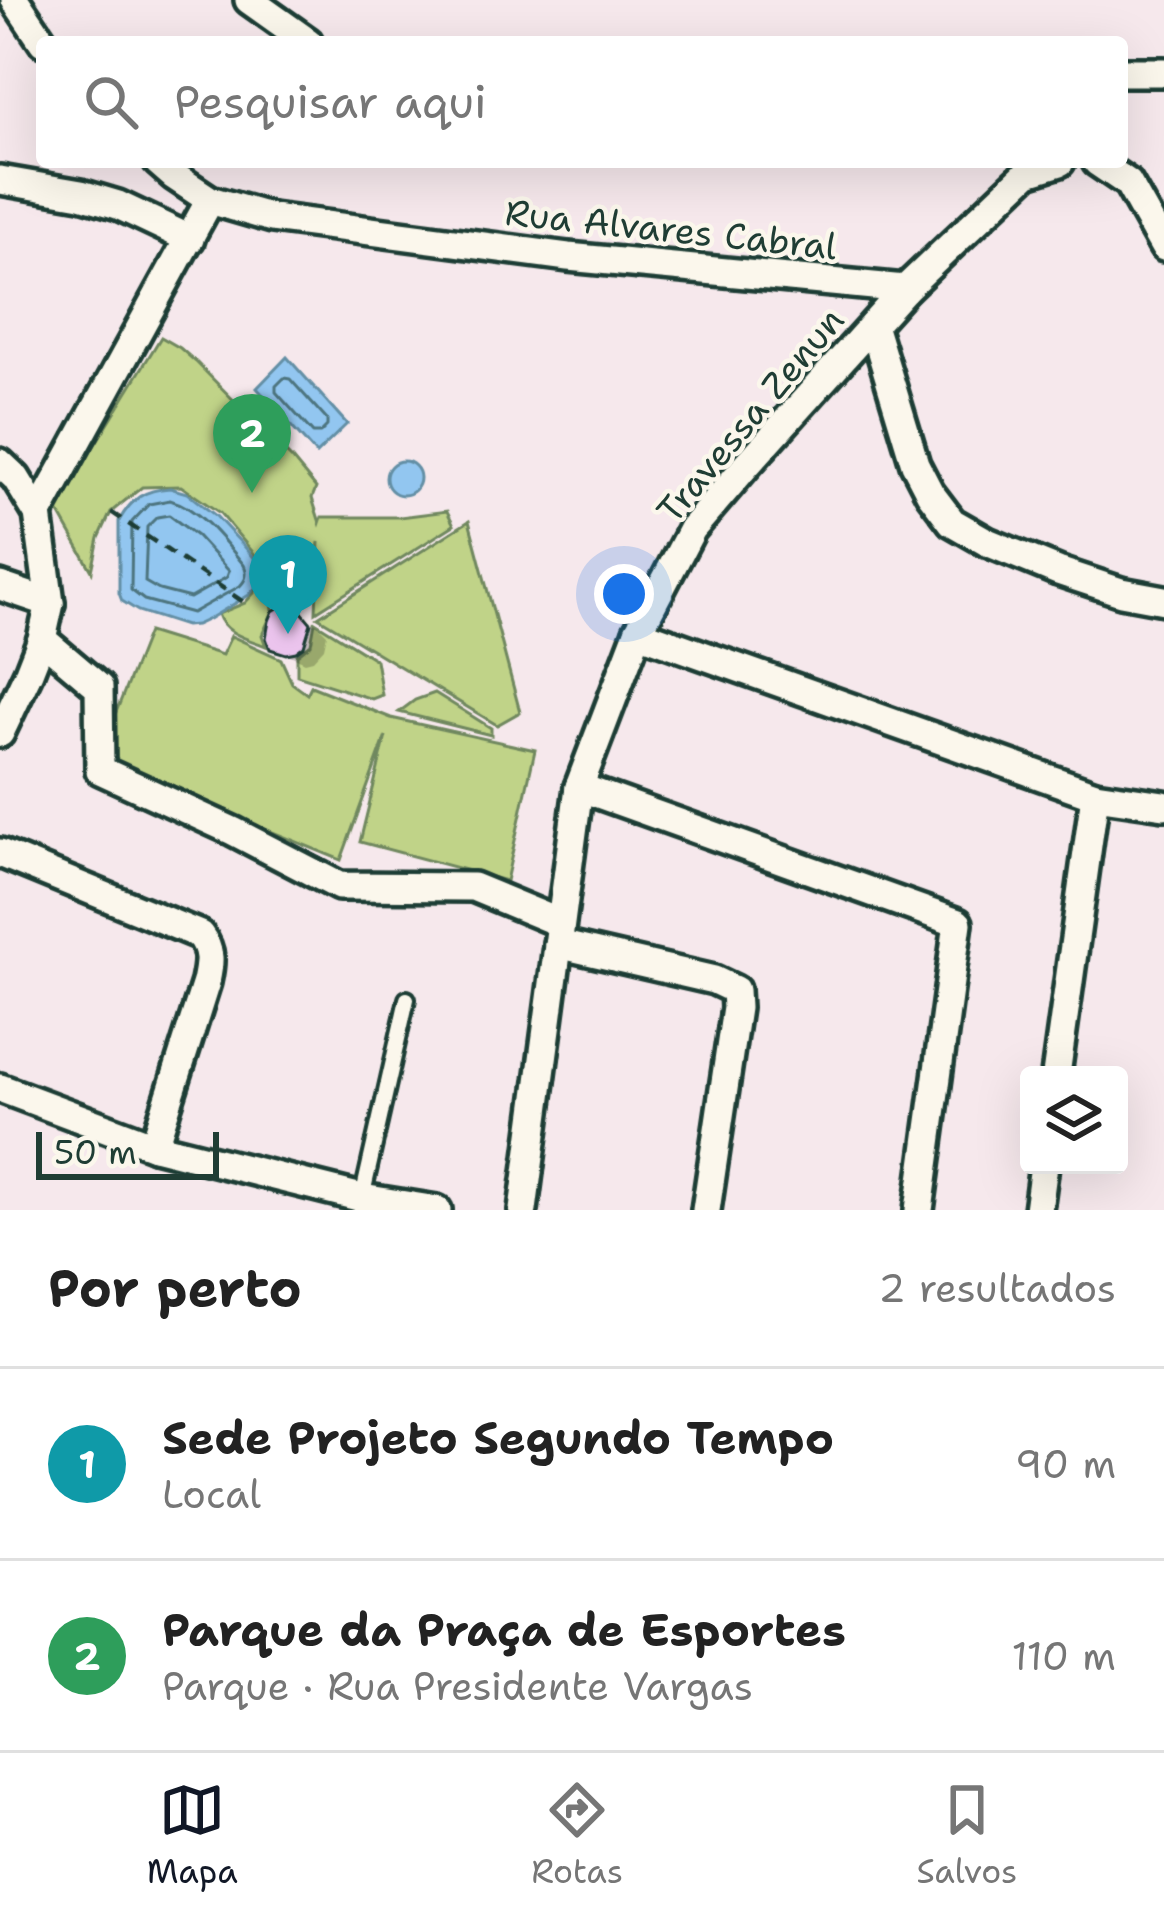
<!DOCTYPE html>
<html lang="pt">
<meta charset="utf-8">
<style>
:root{--surface:#fff;--page:#f2f2f2;--text:#222;--muted:#767676;--line:#e0e0e0;--accent:#111827}
body{margin:0;font-family:"Shantell Sans",sans-serif;background:var(--page);color:var(--text)}
.controls{position:absolute;right:36px;bottom:36px;display:grid;overflow:hidden;border-radius:12px;box-shadow:0 12px 48px #0002}
.controls button{width:108px;height:108px;display:grid;place-items:center;padding:0;border:0;border-bottom:3px solid var(--line);background:var(--surface);color:var(--text);font:60px sans-serif}
.scale{position:absolute;left:36px;bottom:30px;width:183px;box-sizing:border-box;padding-left:12px;border:6px solid #1f3d34;border-top:0;font-size:33px;line-height:42px;white-space:nowrap;color:#1f3d34;-webkit-text-stroke:9px #fbf7ec;paint-order:stroke}
.you{position:absolute;left:624px;top:594px;width:42px;height:42px;margin:-30px;border:9px solid #fff;border-radius:50%;background:#1a73e8;box-shadow:0 0 0 18px #1a73e833}
.badge{display:grid;place-items:center;width:78px;height:78px;border-radius:50%;background:var(--accent);color:#fff;font-size:39px;font-weight:700}
.pin{position:absolute;translate:-50% -99px;filter:drop-shadow(0 3px 6px #0008)}
.pin::after{content:'';position:absolute;top:63px;width:42px;height:36px;background:inherit;clip-path:polygon(0 0,100% 0,50% 100%)}
.list{margin:0;padding:0;list-style:none}
h2{display:flex;justify-content:space-between;align-items:center;height:156px;margin:0;padding:0 48px;font-size:51px}
h2 small{font-size:39px;font-weight:400;color:var(--muted)}
.list li{display:grid;grid-template-columns:78px 1fr auto;gap:36px;align-items:center;box-sizing:border-box;height:192px;padding:0 48px;border-top:3px solid var(--line)}
.list b{display:block;font-size:45px;white-space:nowrap}
.list p{margin:0;font-size:39px;white-space:nowrap;color:var(--muted)}
.list em{font-size:39px;font-style:normal;color:var(--muted)}
.icon{flex:none;width:66px;height:66px;fill:none;stroke:currentColor;stroke-width:2;stroke-linecap:round;stroke-linejoin:round}
.map{position:relative;flex:none;width:1164px;height:1210px;overflow:hidden}
.search{position:absolute;background:var(--surface);box-shadow:0 12px 48px #0002;left:36px;right:36px;top:36px;height:132px;display:flex;align-items:center;gap:30px;box-sizing:border-box;padding:0 42px;border-radius:12px;color:var(--muted);font-size:45px}
.sheet{height:540px;background:var(--surface)}
nav{display:flex;justify-content:space-around;align-items:center;box-sizing:border-box;height:168px;border-top:3px solid var(--line);background:var(--surface);font-size:33px;color:var(--muted)}
nav a{display:grid;justify-items:center;gap:6px}
nav .on{color:var(--accent)}
.map>svg:first-child{display:block}
</style>
<div class="map">
<svg width="1164" height="1210" viewBox="0 0 1164 1210">
<rect width="100%" height="100%" fill="#f6e8ec"/>
<filter id="ink" filterUnits="userSpaceOnUse"><feTurbulence type="fractalNoise" baseFrequency=".00833" numOctaves="2"/><feDisplacementMap in="SourceGraphic" scale="24" xChannelSelector="R" yChannelSelector="G"/><feConvolveMatrix kernelMatrix="1 2 1 2 8 2 1 2 1" color-interpolation-filters="sRGB"/></filter>
<g filter="url(#ink)">
<g fill="#c0d388" stroke="#70885e" stroke-width="3">
<path d="M161,337l19,11 16,14 96,97 24,29 -4,10 8,25 2,-6h78l47,-6 7,14 -138,87 3,-70 -5,40 -13,6 -20,-2 -9,14 1,11 -11,24 4,11c-18,-7 -42,-12 -48,-32l27,-11 17,-19v-21l-42,-50 -39,-27 -39,1 -31,25 -12,26 -7,33 -36,-63z"/>
<polygon points="469,521 520,712 497,725 318,617"/>
<polygon points="315,622 376,660 382,695 372,699 297,675 297,655 311,644"/>
<polygon points="148,632 222,655 231,636 281,659 292,683 307,694 311,686 391,718 535,750 506,881 360,842 386,736 341,860 97,760"/>
<polygon points="435,693 491,728 491,735 399,712 415,700"/>
</g>
<g fill="#92c6f0" stroke="#648fa5" stroke-width="3">
<polygon points="287,357 347,424 316,454 257,388"/>
<circle cx="403" cy="478" r="17"/>
<path d="M170,488l17,5 29,23 28,30 12,14 3,11 -1,14 -9,10 -40,24 -13,6 -11,1 -47,-15 -16,-10 -3,-8v-72c13,-23 25,-31 51,-33z"/>
</g>
<polygon fill="#0003" points="299,613 317,624 327,634 324,648 313,660 305,662 273,647"/>
<g fill="none" stroke-linecap="round" stroke-linejoin="round">
<g stroke="#4d747f" stroke-width="3">
<polygon points="284,378 290,379 327,420 327,426 320,433 313,433 276,392 276,386"/>
<path d="M170,500c30,8 55,42 74,65 4,8 3,14 -4,21l-48,27 -48,-13 -13,-10 1,-68 17,-18z"/>
<polygon points="169,515 197,536 229,571 227,577 190,598 159,590 145,582 147,527 157,517"/>
</g>
</g>
<polygon fill="#ebc4ed" stroke="#1f3d34" stroke-width="3" points="281,606 301,611 311,623 304,646 296,652 286,654 270,649 266,638 269,621 273,611"/>
<g fill="none" stroke-linecap="round" stroke-linejoin="round">
<defs>
<polyline id="service" points="362,1198 407,999"/>
<g id="minor">
<polyline points="15,0 43,42"/>
<polyline points="249,0 308,42"/>
<polyline points="1122,72 1164,72"/>
<polyline points="158,162 174,176 210,200 272,218 568,257 905,289"/>
<polyline points="1097,162 1128,183 1164,247"/>
<polyline points="0,180 81,194 118,205 190,239"/>
<polyline points="873,325 915,464 930,493 952,522 987,542 1058,571 1121,592 1164,600"/>
<polyline points="0,463 16,478 38,514 50,603 42,639 29,672 0,733"/>
<polyline points="38,514 210,200"/>
<polyline points="0,586 50,603"/>
<polyline points="638,632 1095,795 1164,805"/>
<polyline points="42,639 99,687 100,770 233,831 339,886 473,887 560,923"/>
<polyline points="579,787 958,923 919,1210"/>
<path d="M0,853l200,82c12,16 10,28 6,47l-52,164"/>
<polyline points="558,944 714,980 735,990 736,1008 706,1210"/>
<polyline points="1056,1075 1095,795"/>
<polyline points="0,1088 154,1146 362,1198 437,1210"/>
<polyline points="523,1210 579,787 638,632 692,529 745,467 905,289 1028,172 1060,162"/>
<polyline points="1038,1210 1044,1165"/>
</g>
</defs>
<use href="#service" stroke="#1f3d34" stroke-width="22"/>
<use href="#minor" stroke="#1f3d34" stroke-width="36"/>
<polyline stroke="#1f3d34" stroke-width="4.5" stroke-dasharray="12 9" stroke-linecap="butt" points="111,512 245,603"/>
<use href="#service" stroke="#fbf7ec" stroke-width="14"/>
<use href="#minor" stroke="#fbf7ec" stroke-width="27"/>
</g>
</g>
<g text-anchor="middle" stroke-width="9" stroke-linejoin="round" paint-order="stroke">
<g font-size="36" fill="#1f3d34" stroke="#fbf7ec">
<text transform="translate(671 229) rotate(6)" y="13">Rua Alvares Cabral</text>
<text transform="translate(750 415) rotate(-50)" y="13">Travessa Zenun</text>
</g>
</g>
</svg>
<div class="controls">
<button><svg class="icon" aria-label="layers" viewBox="0 0 24 24"><path d="M12 4l9 5-9 5-9-5zM3 14l9 5 9-5"/></svg></button>
</div>
<div class="scale">50 m</div>
<div class="you"></div>
<div class="pin badge" style="left:288px;top:634px;background:#0f9aa8">1</div>
<div class="pin badge" style="left:252px;top:493px;background:#2e9e5b">2</div>
<div class="search"><svg class="icon" aria-label="search" viewBox="0 0 24 24"><circle cx="10" cy="10" r="6"/><path d="M15 15l6 6"/></svg>Pesquisar aqui</div>
</div>
<section class="sheet">
<h2>Por perto<small>2 resultados</small></h2>
<ul class="list">
<li><span class="badge" style="background:#0f9aa8">1</span><div><b>Sede Projeto Segundo Tempo</b><p>Local</p></div><em>90 m</em></li>
<li><span class="badge" style="background:#2e9e5b">2</span><div><b>Parque da Praça de Esportes</b><p>Parque · Rua Presidente Vargas</p></div><em>110 m</em></li>
</ul>
</section>
<nav>
<a class="on"><svg class="icon" aria-label="map" viewBox="0 0 24 24"><path d="M3 6l6-2 6 2 6-2v14l-6 2-6-2-6 2zM9 4v14M15 6v14"/></svg>Mapa</a>
<a><svg class="icon" aria-label="directions" viewBox="0 0 24 24"><path d="M12 3l9 9-9 9-9-9zM9 14v-3h6M13 9l2 2-2 2"/></svg>Rotas</a>
<a><svg class="icon" aria-label="saved" viewBox="0 0 24 24"><path d="M7 4h10v16l-5-4-5 4z"/></svg>Salvos</a>
</nav>
